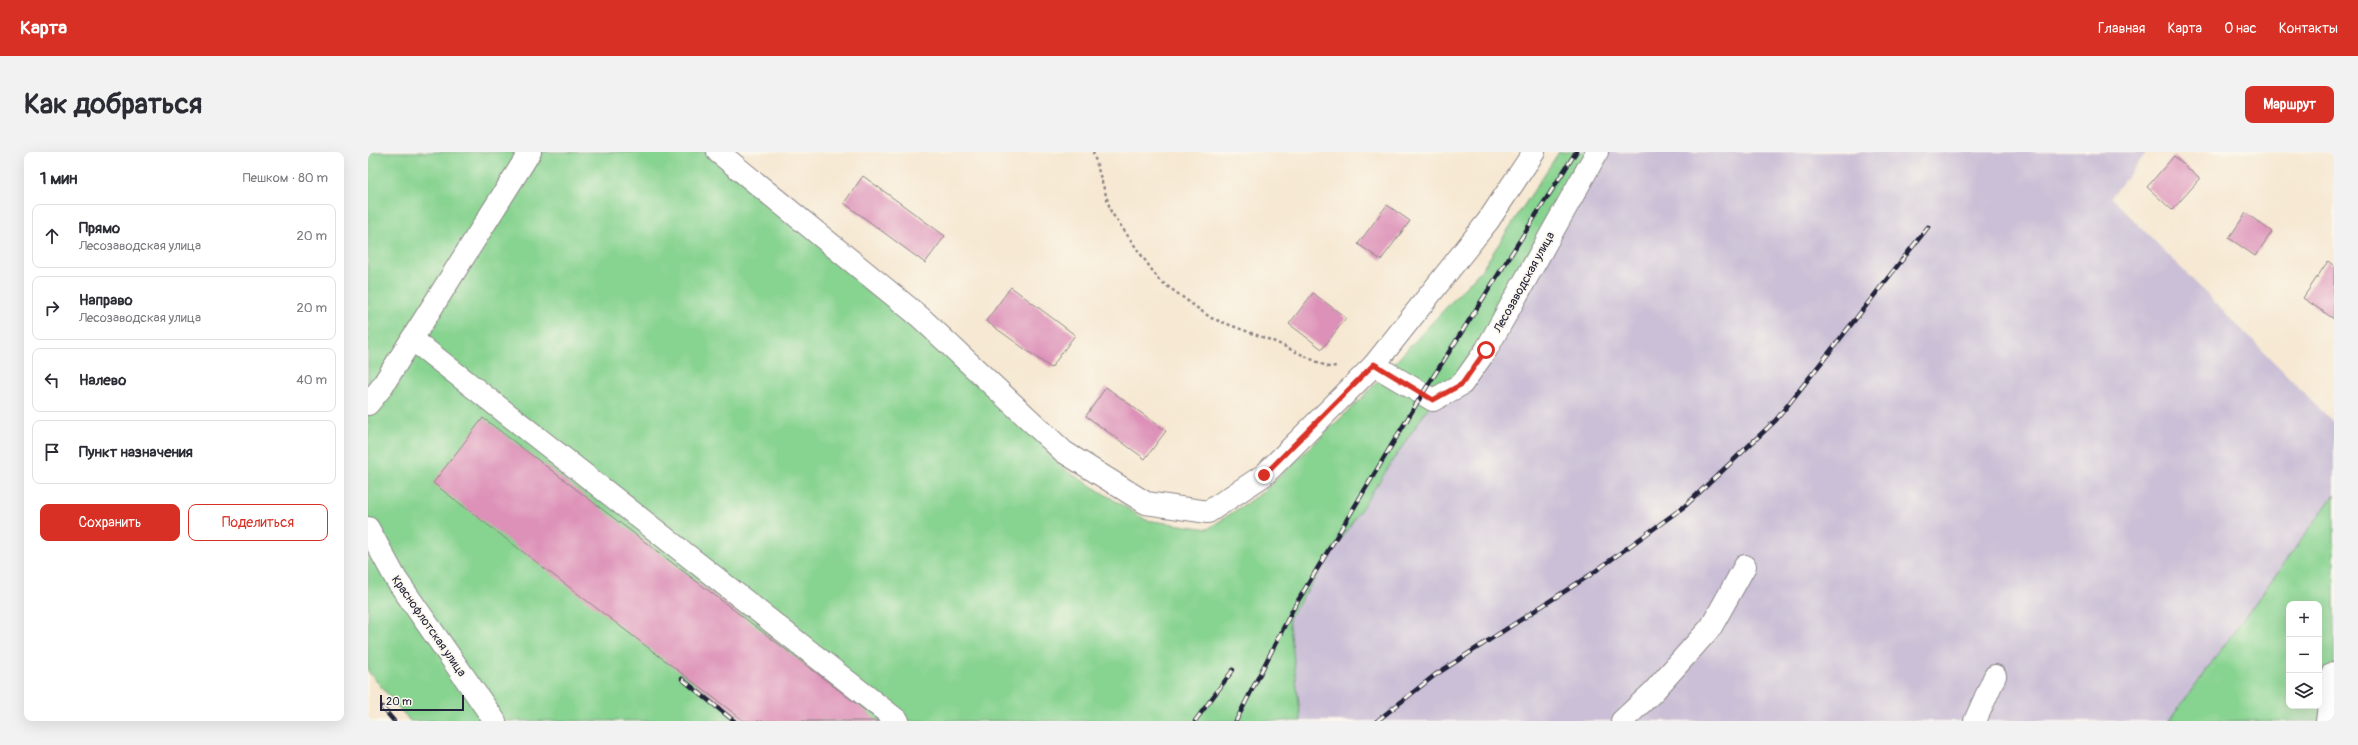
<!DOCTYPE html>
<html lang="ru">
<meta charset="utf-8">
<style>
:root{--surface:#fff;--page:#f2f2f3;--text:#2b2b33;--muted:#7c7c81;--line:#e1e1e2;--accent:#d93025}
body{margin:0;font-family:Pangolin,sans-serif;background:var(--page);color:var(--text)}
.controls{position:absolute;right:12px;bottom:12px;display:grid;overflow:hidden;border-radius:8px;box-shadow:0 4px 16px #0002}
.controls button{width:36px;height:36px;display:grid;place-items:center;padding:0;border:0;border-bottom:1px solid var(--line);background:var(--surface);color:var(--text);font:20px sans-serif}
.scale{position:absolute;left:12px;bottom:10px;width:84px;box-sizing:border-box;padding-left:4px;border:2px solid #22223b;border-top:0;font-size:11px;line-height:14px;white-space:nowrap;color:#22223b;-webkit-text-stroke:3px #fbf7ec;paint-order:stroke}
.stop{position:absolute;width:12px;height:12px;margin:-9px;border:3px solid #d93025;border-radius:50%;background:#fff}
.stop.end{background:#d93025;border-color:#fff;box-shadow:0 1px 4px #0008}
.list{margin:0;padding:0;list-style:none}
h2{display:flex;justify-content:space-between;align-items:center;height:52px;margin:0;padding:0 16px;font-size:17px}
h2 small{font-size:13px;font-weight:400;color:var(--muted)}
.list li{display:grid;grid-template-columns:26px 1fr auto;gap:12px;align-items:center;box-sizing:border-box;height:64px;margin:0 8px 8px;padding:0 8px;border:1px solid var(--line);border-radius:8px}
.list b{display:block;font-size:15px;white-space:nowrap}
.list p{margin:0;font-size:13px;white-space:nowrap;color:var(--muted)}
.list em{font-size:13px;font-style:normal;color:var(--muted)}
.actions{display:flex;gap:8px;padding:12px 16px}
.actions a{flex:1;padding:9px 0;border:1px solid var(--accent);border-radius:8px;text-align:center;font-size:14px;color:var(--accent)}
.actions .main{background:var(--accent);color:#fff}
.icon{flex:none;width:22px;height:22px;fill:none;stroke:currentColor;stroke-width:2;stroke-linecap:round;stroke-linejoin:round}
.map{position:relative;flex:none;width:1966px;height:569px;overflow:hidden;border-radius:8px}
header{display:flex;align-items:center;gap:24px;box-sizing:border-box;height:56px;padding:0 20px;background:var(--accent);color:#fff}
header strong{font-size:19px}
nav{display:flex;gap:22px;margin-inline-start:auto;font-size:14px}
.intro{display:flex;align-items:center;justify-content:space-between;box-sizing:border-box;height:96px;padding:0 24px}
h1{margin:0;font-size:28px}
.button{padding:10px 18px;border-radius:8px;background:var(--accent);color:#fff;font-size:14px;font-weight:700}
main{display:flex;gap:24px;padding:0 24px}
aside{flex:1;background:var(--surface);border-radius:8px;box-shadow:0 4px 16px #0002}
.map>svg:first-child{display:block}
</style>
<header>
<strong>Карта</strong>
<nav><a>Главная</a><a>Карта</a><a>О нас</a><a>Контакты</a></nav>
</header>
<div class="intro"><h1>Как добраться</h1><a class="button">Маршрут</a></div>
<main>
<aside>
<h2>1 мин<small>Пешком · 80 m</small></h2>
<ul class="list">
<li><svg class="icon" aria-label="ahead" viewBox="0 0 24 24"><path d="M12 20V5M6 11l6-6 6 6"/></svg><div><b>Прямо</b><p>Лесозаводская улица</p></div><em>20 m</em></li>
<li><svg class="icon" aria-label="right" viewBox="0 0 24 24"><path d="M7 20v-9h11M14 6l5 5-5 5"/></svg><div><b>Направо</b><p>Лесозаводская улица</p></div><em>20 m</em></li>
<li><svg class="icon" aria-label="left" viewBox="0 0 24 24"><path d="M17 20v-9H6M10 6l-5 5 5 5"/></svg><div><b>Налево</b></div><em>40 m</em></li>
<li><svg class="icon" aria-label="arrive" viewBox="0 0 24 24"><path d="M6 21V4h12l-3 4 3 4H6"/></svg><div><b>Пункт назначения</b></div></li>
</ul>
<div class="actions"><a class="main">Сохранить</a><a>Поделиться</a></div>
</aside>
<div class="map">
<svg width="1966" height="569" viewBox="0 0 1966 569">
<rect width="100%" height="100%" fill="#fbf7ec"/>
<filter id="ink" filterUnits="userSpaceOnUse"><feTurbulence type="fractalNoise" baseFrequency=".025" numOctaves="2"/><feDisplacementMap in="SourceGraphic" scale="8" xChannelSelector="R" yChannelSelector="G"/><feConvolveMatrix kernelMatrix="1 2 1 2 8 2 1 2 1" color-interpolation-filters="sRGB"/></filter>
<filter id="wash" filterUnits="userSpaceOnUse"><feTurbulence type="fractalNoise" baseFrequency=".012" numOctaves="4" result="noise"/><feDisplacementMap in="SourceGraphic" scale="16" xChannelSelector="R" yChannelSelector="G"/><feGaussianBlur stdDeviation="0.9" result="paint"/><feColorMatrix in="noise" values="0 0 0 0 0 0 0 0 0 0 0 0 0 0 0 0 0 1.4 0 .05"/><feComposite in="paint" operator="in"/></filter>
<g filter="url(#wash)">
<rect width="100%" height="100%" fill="#f6e8d2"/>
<polygon fill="#cabfd6" points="1229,0 1779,0 1743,45 1966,271 1966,343 1801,569 933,569 921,466"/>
<g fill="#87d390" stroke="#547a66" fill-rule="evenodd">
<polygon points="0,0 350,0 552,165 696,317 778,368 840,377 895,340 992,248 1115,116 1191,0 1229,0 1120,195 1065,248 921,466 933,569 42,569 0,519"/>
<path d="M1966,343v226h-165zM1921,452h30v102h-30z"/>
</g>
<g id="blocks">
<g fill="#dd91b8">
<polygon points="1806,4 1832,27 1804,58 1779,35"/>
<polygon points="495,24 577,84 557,111 476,51"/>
<polygon points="1019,53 1042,69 1013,108 990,92"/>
<polygon points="1878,61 1904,80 1887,104 1861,86"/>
<polygon points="1960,109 1966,114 1966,167 1935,146"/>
<polygon points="643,135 707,183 683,216 618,169"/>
<polygon points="945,141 978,166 954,197 921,172"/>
<polygon points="738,235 798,279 777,307 718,264"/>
<polygon points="115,266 511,569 376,569 65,331"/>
</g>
</g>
</g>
<g filter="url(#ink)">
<use href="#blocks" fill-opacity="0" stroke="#8c8586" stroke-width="1"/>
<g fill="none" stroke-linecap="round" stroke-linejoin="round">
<defs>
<g id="minor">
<polyline points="350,0 552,165 696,300 778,351 840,360 896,323 1006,213 1120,69 1166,0"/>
<polyline points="44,187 530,569"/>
<polyline points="1006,213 1065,248 1094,232 1118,198 1229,0"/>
<polyline points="0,252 13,236 162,0"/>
<polyline points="0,376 28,427 127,569"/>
<polyline points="1254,569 1285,540 1343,475 1377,414"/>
<polyline points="1607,569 1627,524"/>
<polyline points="1959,569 1965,521"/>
</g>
</defs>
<use href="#minor" stroke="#8c8586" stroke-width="24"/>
<polyline stroke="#8c8586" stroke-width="2.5" stroke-dasharray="3 3" stroke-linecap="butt" points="725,0 743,60 791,128 843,166 905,189 960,215 968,214"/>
<use href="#minor" stroke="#fff" stroke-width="22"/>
<defs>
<g id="rail">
<polyline points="314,527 366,569"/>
<polyline points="14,555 26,569"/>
<polyline points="827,569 865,518"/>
<polyline points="868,569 925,457 1055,241 1208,0"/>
<polyline points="1009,569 1067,523 1222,423 1317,354 1408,268 1560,75"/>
</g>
</defs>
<use href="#rail" stroke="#22223b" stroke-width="4.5"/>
<use href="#rail" stroke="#fbf7ec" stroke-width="3" stroke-dasharray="9" stroke-linecap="butt"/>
</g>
</g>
<g fill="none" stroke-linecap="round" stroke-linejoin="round" filter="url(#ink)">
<polyline stroke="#d93025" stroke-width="5" points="896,323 1006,212 1065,248 1094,232 1118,198"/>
</g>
<g text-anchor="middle" stroke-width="3.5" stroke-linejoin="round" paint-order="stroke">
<g font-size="12" fill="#22223b" stroke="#fbf7ec">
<text transform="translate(1156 130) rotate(-61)" y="4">Лесозаводская улица</text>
<text transform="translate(61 474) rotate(55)" y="4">Краснофлотская улица</text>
</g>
</g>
</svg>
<div class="controls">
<button>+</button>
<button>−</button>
<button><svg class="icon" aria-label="layers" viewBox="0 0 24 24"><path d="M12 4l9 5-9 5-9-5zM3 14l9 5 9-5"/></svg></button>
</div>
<div class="scale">20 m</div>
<div class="stop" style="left:1118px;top:198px"></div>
<div class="stop end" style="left:896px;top:323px"></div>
</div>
</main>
